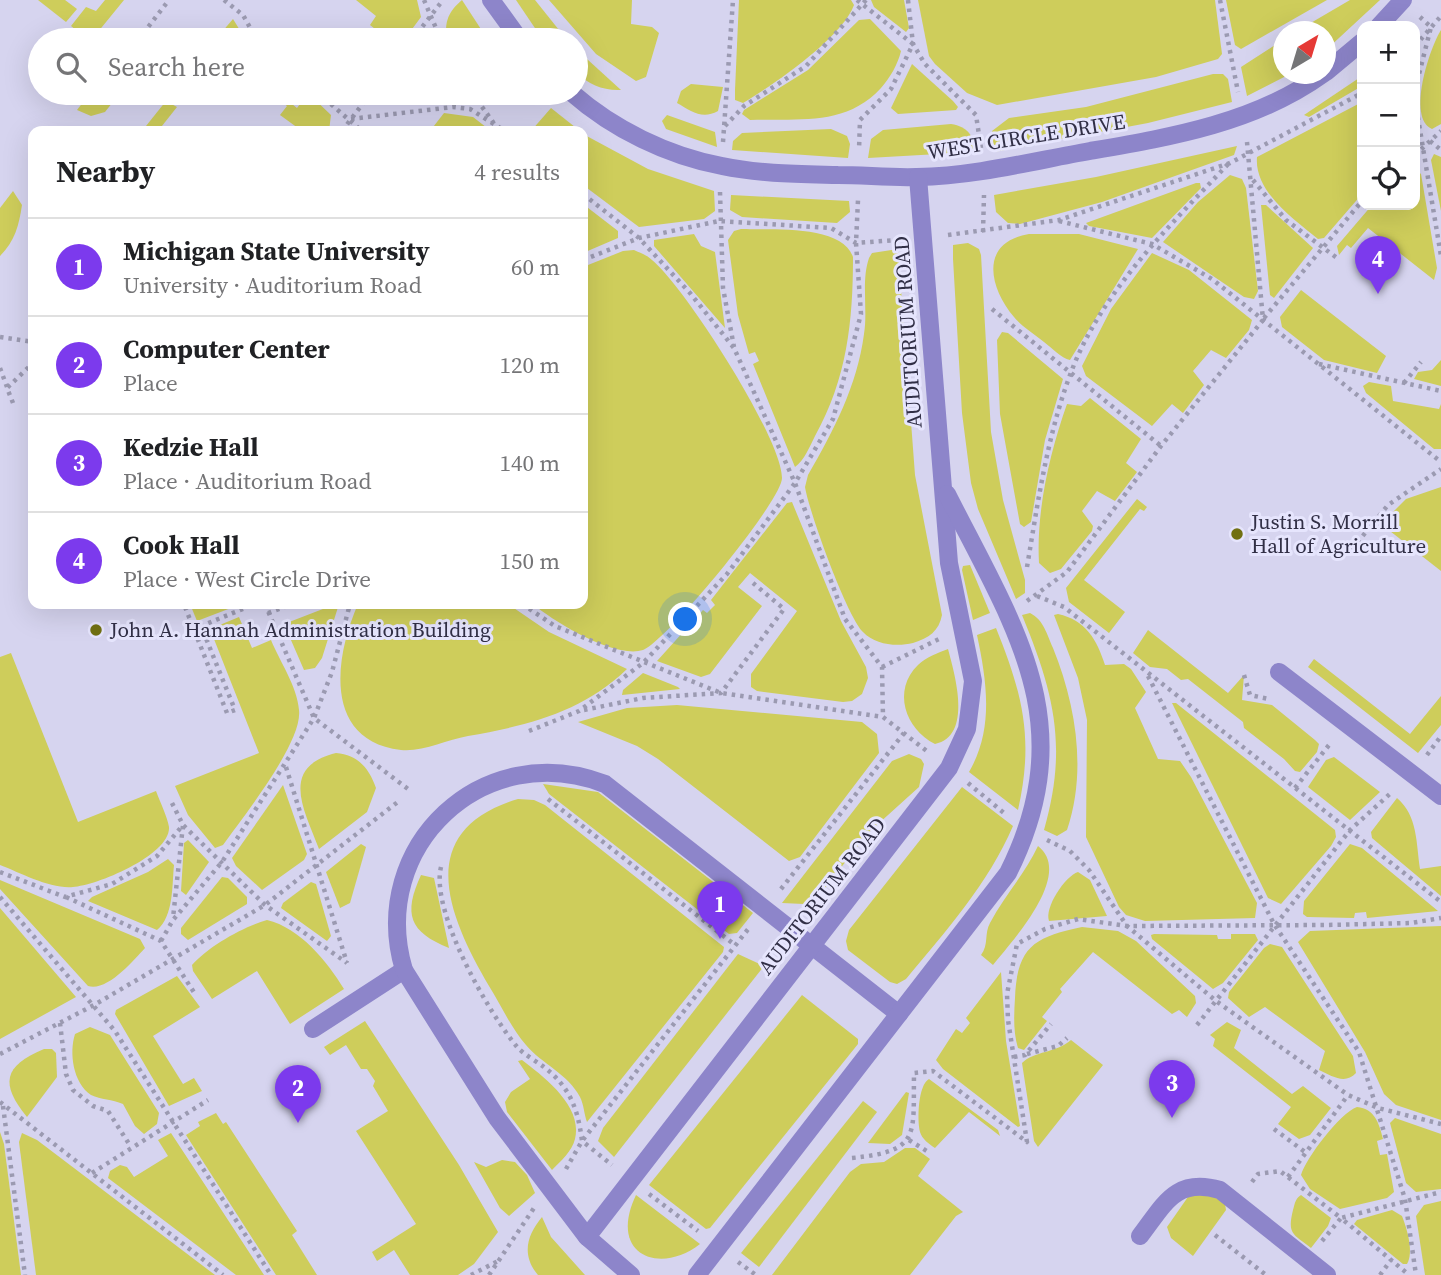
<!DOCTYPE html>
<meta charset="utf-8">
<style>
:root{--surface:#fff;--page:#f6f6f6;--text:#202124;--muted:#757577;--line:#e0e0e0;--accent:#7c3aed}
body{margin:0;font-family:"Source Serif 4",serif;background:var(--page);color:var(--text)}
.controls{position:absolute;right:21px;top:21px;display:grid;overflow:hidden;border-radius:14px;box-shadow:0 7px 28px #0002}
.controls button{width:63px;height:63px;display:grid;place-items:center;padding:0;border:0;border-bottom:2px solid var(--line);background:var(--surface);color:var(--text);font:35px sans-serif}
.compass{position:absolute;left:1273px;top:21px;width:63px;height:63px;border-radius:50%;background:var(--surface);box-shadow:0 7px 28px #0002;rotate:38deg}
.you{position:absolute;left:686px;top:620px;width:24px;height:24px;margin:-18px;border:5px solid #fff;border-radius:50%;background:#1a73e8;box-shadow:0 0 0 10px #1a73e833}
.badge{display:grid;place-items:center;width:46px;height:46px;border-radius:50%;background:var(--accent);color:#fff;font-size:23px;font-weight:700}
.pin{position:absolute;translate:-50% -58px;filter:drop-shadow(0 2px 4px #0008)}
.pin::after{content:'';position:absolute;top:37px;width:24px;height:21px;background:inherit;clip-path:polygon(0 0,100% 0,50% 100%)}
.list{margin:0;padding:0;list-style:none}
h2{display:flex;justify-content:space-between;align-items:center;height:91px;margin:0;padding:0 28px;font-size:30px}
h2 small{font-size:23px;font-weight:400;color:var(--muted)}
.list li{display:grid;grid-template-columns:46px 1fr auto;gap:21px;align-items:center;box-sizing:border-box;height:98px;padding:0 28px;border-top:2px solid var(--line)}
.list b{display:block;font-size:26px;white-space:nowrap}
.list p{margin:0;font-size:23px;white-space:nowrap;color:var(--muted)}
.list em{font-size:23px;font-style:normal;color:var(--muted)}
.icon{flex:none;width:38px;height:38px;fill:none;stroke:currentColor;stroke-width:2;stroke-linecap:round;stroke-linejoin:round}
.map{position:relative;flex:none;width:1441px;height:1275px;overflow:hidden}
.search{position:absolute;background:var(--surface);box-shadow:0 7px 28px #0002;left:28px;top:28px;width:560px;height:77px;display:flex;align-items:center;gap:18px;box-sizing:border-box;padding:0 24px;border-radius:38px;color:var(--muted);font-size:26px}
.panel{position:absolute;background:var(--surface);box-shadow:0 7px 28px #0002;left:28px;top:126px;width:560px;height:483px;border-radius:14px}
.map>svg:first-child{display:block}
</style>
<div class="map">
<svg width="1441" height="1275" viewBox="0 0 1441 1275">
<rect width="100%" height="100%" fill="#e6e5fd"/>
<path fill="#d6d4ef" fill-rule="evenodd" d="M0,0h1441v1275h-1441zM1362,26h53v179h-53zM1284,32h42v42h-42zM40,40h536v53h-536zM33,131h550v473h-550z"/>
<g fill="#cecd5b">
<polygon points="38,0 65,0 77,9 66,22"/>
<polygon points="105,0 124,0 93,38 86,38 71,26 86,7 96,11"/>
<polygon points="356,0 417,0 421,17 404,40 389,40 370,25 376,16"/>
<path d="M462,0l26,40h-41c-3,-18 1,-28 15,-40z"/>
<polygon points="516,0 535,0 567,40 543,40"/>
<polygon points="549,0 632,0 631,24 652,27 659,33 646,77 636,81 596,54"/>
<path d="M739,0h112l3,5c-12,33 -81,80 -111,98l-8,-3v-10z"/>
<polygon points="871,0 904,0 909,28 906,32 874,7"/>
<polygon points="918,0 1215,0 1222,54 1218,59 1156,77 997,105 967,93 935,64 929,56"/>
<polygon points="1226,0 1327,0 1241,49 1235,45"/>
<polygon points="1350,0 1380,0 1326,50 1326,32 1297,31"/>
<polygon points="233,19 246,40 215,40"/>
<path d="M870,19l31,32c-3,13 -11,27 -20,37 -36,39 -82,30 -131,32l-8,-6 2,-4 64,-40 51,-50z"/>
<path d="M1441,30v94l-9,5c-26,-11 -2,-82 9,-99z"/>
<polygon points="1283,40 1284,74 1290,74 1247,96 1241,67"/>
<path d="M576,49l45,41c-18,1 -32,-6 -45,-17z"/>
<polygon points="912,64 953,101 958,107 956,110 898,114 891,108"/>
<polygon points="1213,74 1223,74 1228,79 1232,102 1148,123 994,152 992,131 1009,118 1086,107"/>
<polygon points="1362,76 1362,86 1309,117 1304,115"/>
<path d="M691,84l32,3 -5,24c-16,9 -27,0 -41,-8l4,-12z"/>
<polygon points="90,93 120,93 105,112 91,116 77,110"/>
<polygon points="270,93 278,93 297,108 308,93 331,115 329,131 302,131 280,115 287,106"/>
<polygon points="166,101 177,107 158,131 142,131"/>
<path d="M1362,102v92l-38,44 -6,1c-23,-19 -64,-47 -61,-82z"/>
<polygon points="551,108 580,131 531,131"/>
<polygon points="444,113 473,117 491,131 430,131"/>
<polygon points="667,115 715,132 717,147 666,129 662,121"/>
<path d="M951,124c17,3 23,11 23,28l-106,6 3,-19 12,-9z"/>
<polygon points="831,129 847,136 850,144 848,158 732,150 733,141 742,133"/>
<polygon points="583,134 648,169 714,191 715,211 704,219 639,227 583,185"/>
<polygon points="1237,146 1234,155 1102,202 1020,224 1008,223 996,212 994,195 1096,177"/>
<polygon points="1434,154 1441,157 1441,211 1431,160"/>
<polygon points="1415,169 1421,174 1437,268 1434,280 1368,228 1351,248 1347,245 1339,255 1337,246 1372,205 1415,205"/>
<polygon points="1230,175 1242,179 1246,188 1258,291 1254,299 1244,297 1163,242 1198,202"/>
<polygon points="1196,183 1200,183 1201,188 1152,238 1089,226 1086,223"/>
<path d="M13,191l9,14c-3,20 -7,36 -22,51v-48z"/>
<polygon points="731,195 849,201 850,212 837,223 742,217 730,210"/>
<polygon points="583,204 618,231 618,238 583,253"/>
<polygon points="1261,205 1266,205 1313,248 1274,298 1270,295"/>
<path d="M741,229c30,1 101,-5 112,28 0,64 -6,122 -38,179 -5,10 -11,25 -20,31l-42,-103 6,-3 -4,-9 -6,2 -11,-39 -10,-75 6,-9z"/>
<polygon points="694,234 701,246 715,252 725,328 654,246 654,240"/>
<path d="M1029,234h50l59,15 -68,111c-9,-2 -18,-12 -26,-18 -10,-8 -22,-15 -30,-25 -26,-31 -34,-75 15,-83z"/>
<polygon points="968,243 979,249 981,255 991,432 1003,500 1025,580 1025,593 1016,599 978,509 971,483 962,413 953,259 953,245"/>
<path d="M898,249l17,226 27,140c-3,16 -13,23 -29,28 -16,4 -38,2 -50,-11 -16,-16 -54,-120 -58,-145l3,-12c26,-45 49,-89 56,-141 4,-24 -3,-53 5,-76l3,-5z"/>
<path d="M634,250c6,3 13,5 18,10 33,27 130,178 130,218 0,23 -116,164 -139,172 -28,9 -89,-28 -110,-46h50v-337l40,-16z"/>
<polygon points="1152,253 1189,270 1252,320 1249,330 1226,358 1211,350 1193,371 1204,385 1183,413 1172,404 1152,426 1086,376 1082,366 1111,309"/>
<polygon points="1301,290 1386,356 1377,373 1324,360 1282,327 1280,317"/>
<polygon points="1002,332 1008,333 1063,379 1045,440 1031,522 1024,527 1020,524 1000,414 997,340"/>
<polygon points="1441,360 1441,386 1414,379 1418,372 1432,370"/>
<polygon points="1369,382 1391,386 1393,401 1439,409 1441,404 1441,449 1434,449 1366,393 1363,386"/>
<path d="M1090,398l51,41 -15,24 11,9 -22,29 -18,-10 -15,20 11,15 -1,5 -31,38 -11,4 -11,-10c-3,-52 11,-111 28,-159l14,2z"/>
<polygon points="1441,487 1441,571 1381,524 1406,499"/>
<polygon points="1137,499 1147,507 1144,511 1140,509 1084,580 1125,612 1109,633 1069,602 1066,588"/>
<polygon points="792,502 841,621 866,667 868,678 862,694 852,701 843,702 757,691 751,687 751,674 797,611 750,573 738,587 762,606 710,674 701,677 657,661 703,610 707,613 715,605 711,600 787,503"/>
<polygon points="970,565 990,613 973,620 962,570 963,566"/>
<polygon points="190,604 229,604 231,608 197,621"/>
<polygon points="328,604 339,604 322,658 315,668 304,670 284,624 328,607"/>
<path d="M358,604h150l41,28 78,37c-44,43 -101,57 -159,67 -22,4 -45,16 -67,14 -79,-10 -66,-94 -43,-146z"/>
<path d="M1030,613c14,7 17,22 23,35 23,57 34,123 14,182l-10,6 -13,-6c24,-84 10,-137 -22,-215z"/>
<path d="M1058,614c28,6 39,26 47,51l19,-1 7,5 15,23 -11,16 23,51 22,2 11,16 66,126 -2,15 -110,3 -19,-6 -7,-8 -33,-70 1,-117 -9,-42 -24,-63z"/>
<path d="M239,617l13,31 19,-8c9,22 26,46 28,70 4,32 -56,107 -76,135l-8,3 -27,-33 -13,-29 84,-33 -49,-124z"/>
<path d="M996,628c27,67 38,111 22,182l-49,-38c25,-43 18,-90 8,-137z"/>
<polygon points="1148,630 1228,693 1244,675 1242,700 1272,705 1315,740 1319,744 1317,752 1300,772 1295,771 1284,759 1244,728 1243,722 1188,679 1181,680 1167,669 1150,667 1133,653"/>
<path d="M948,649c7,26 25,87 -13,95 -30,-15 -43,-54 -17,-79 8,-8 20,-12 30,-16z"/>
<path d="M11,653l67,169 78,-31c4,11 11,25 13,36 2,28 -73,59 -96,60 -23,2 -52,-14 -73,-22v-208z"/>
<polygon points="1314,659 1410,734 1441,696 1441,725 1418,753 1308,667"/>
<polygon points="643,673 678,687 680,689 622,695 623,690"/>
<polygon points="1172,703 1176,703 1335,830 1336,837 1331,846 1281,904 1268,898"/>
<polygon points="677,705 862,722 877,734 879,753 800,857 789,861 658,759 637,746 578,722 627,708"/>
<path d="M336,753c22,2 33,15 40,35l-9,24 -48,37c-15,-39 -40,-82 17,-96z"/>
<polygon points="909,754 921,759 924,764 919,787 867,834 822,892 804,904 782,903 892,761"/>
<polygon points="1334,757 1380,792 1350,820 1308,787 1326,760"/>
<polygon points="543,784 598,792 753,913 737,933 729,934 549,794"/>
<polygon points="283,785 307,854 304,860 262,890 236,866 232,858"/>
<path d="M962,787l51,39c-25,58 -67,105 -107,153l-9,5 -7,-2 -42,-32 -2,-9 3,-11z"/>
<path d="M1397,798c21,18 19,45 23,71l21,-3v30l-69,-58 -1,-6z"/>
<path d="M518,799l16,1 11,5 179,142 -1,5 -136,170c-3,-8 -3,-17 -7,-25 -12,-23 -38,-33 -54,-52 -15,-17 -25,-40 -37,-59 -41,-70 -77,-155 29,-187z"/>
<polygon points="188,840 209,862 186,895 181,891 184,843"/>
<polygon points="361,844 366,847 350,903 340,908 326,872"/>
<polygon points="1350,844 1362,848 1438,911 1367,918 1366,912 1355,913 1354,918 1307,917 1303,914 1304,901"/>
<path d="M1038,846c36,28 -25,94 -45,119l-12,-10c8,-11 3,-21 9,-32 14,-27 35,-49 48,-77z"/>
<path d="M168,859l6,6c-2,19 0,51 -17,65l-69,-29 4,-4 56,-25z"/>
<path d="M1078,872l12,8 17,36 -58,5c-5,-13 16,-45 29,-49z"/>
<path d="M421,875l13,3 15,70c-40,-16 -46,-34 -28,-73z"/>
<polygon points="222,877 228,878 247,897 247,904 188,940 181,934 181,928"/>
<path d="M0,880l140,59 5,9c-12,13 -38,44 -57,38l-88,-97z"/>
<polygon points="311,882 316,884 331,936 327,941 281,908 283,903"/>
<polygon points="0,908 76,997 0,1039"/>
<path d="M267,920c33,8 60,41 77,69l-54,35 -33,-53 -45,28 -19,-28 -1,-6c17,-19 51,-38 75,-45z"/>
<polygon points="1441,926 1441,1120 1396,1105 1384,1094 1365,1052 1298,942 1310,931"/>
<path d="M1082,927l36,4 18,10 59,55 1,7 -9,14 -8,-7 -7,4 -79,-62 -33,37 2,3 -20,25 5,4 -23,29 -6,-2c-5,-16 -4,-34 -3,-50 2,-51 19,-61 67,-71z"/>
<polygon points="1154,934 1217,935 1218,939 1231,939 1231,934 1255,934 1258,940 1223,983 1213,989 1152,939 1151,935"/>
<path d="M1270,944l12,3 71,109 3,17c-11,12 -24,3 -37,-3l6,-19 -60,-44 -16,10 -21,-19 1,-6 35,-44z"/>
<polygon points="738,954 764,966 614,1157 598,1141 603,1128"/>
<polygon points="1001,972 1006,1041 1020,1126 1018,1127 943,1069 936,1060 956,1029 962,1033 970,1023 966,1018"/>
<polygon points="177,976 200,1007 153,1036 183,1084 194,1078 202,1091 169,1106 115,1014 116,1010"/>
<polygon points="802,995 858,1039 858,1044 710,1228 706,1229 649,1185"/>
<polygon points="365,1021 459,1165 498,1232 474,1264 458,1275 410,1275 394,1250 377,1261 372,1252 416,1224 356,1131 388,1111 373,1086 375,1081 367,1069 361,1069 346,1045 330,1055 324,1047"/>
<polygon points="1227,1022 1241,1030 1234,1048 1292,1094 1303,1086 1331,1108 1310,1135 1299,1139 1278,1124 1291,1107 1213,1046 1215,1039 1210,1035"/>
<path d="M90,1027l20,8 49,78 -2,11 -13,10 -9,-8 -12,-22c-11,-5 -22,-4 -32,-9 -18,-12 -22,-42 -16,-61z"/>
<path d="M1071,1040l32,25 -65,82 -4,-6 -12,-78c12,-12 34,-10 49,-23z"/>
<path d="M44,1049h8l4,4 1,24 -30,40c-27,-33 -24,-51 17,-68z"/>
<path d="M522,1060c22,17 61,46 53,79 -3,12 -14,22 -23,31l-45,-58 -2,-10 6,-10 19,-13 -12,-18z"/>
<path d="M929,1079l69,51 2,6 -31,-24 -34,36c-6,-4 -13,-9 -15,-16 -3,-12 -2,-47 9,-53z"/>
<polygon points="906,1092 909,1093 902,1135 890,1144 868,1143"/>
<polygon points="863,1101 877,1112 759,1267 741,1253"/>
<path d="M1357,1107c18,2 22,16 26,32l-6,2 3,14 7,-1 7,38 -7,6 -47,11 -30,-20 -9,-14c5,-17 39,-62 56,-68z"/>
<polygon points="216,1113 223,1124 226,1122 297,1231 292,1235 317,1275 276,1275 186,1135 200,1126 198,1122"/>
<polygon points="1395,1118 1441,1134 1441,1189 1416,1192 1406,1183 1390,1123"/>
<polygon points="0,1132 4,1144 21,1275 0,1275"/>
<polygon points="22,1133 37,1140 215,1275 36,1275 19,1142"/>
<polygon points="171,1133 264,1275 236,1275 108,1178 110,1171 120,1165 127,1167 134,1177 168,1156 158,1140"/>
<polygon points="905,1148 915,1148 930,1159 918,1176 963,1212 956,1216 910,1275 772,1275 850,1172 861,1164 884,1162"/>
<polygon points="502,1160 515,1162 527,1175 535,1193 509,1216 500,1208 474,1162 486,1167"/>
<polygon points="1203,1189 1225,1204 1226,1210 1193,1256 1171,1238 1167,1227 1190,1194"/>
<path d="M636,1195l64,49c-39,31 -93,12 -64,-49z"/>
<path d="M1301,1195l30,23 -3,8 -17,22c-18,-14 -24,-14 -18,-38 2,-7 2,-11 8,-15z"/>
<polygon points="1441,1201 1441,1275 1425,1275 1416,1216 1424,1205"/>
<path d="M1392,1210l10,6c5,13 12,36 5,48h-4l-49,-40 3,-4z"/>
<path d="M542,1217l9,20 34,38h-47c-17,-20 -11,-40 4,-58z"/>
</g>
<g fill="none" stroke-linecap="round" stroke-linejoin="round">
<g stroke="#9b9ab1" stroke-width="4.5" stroke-dasharray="3.5 5" stroke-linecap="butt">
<polyline points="224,0 243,15 257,40"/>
<polyline points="424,0 441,40"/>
<polyline points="857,0 913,44 891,89 860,120 859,150"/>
<polyline points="908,0 913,44 925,64 976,115 981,148"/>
<polyline points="1220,0 1238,92"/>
<polyline points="138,40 169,0"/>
<polyline points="412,40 443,0"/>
<polyline points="1415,46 1441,16"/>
<polyline points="1415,90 1431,27 1420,17"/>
<polyline points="170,93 173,95"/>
<polyline points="318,93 362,131"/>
<polyline points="472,93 493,122 496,131"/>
<polyline points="1415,100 1441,256"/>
<polyline points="351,119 453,107 470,109 505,131"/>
<polyline points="725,126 744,106 806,66 866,0"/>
<polyline points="342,131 371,93"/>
<polyline points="1430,141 1441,150"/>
<polyline points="723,142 733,0"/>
<polyline points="1415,155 1441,131"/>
<polyline points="1253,180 1286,220 1337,258"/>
<polyline points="720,192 723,288 734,347"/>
<polyline points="583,194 639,238 690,293 734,348 795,483 845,619 882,667 883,717"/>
<polyline points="1059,221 1152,244 1212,279 1441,462"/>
<polyline points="983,232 984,195"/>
<polyline points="948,235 1059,220 1230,163 1362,93"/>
<polyline points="583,260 639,238 719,221 831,228 856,243 897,240"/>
<polyline points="992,309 1161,446"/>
<polyline points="1264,318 1362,201"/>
<polyline points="0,337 33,342"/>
<polyline points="1319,364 1441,391"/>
<polyline points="0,368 7,387"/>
<polyline points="1404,383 1421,362"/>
<polyline points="13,403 7,388 33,363"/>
<polyline points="1352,549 1388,505 1441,469"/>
<path d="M1027,567c11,-65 20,-130 43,-192 31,-84 99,-148 159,-212"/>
<polyline points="1037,596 1064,607 1441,902"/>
<polyline points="1027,601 1067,572 1161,446 1263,320 1247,142"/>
<polyline points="265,604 314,718 408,789"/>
<polyline points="522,604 555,626 721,693 883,717 928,752"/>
<polyline points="185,607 227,713 235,710 201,626 255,604"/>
<polyline points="268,613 293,604"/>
<polyline points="882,667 939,639"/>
<polyline points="1244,675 1250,695 1269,699"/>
<polyline points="1148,676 1274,924 1359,1052 1405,1199 1416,1275"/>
<polyline points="584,710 643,698 721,693 784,609 753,583"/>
<polyline points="529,731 579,711 643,663 727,574 795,483 833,419 861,314 856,243 858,200"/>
<polyline points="1427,755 1441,736"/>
<polyline points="286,767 347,963"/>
<polyline points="968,783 1004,813"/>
<polyline points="1295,788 1329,745"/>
<polyline points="548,799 735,945"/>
<polyline points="172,803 183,825 173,918"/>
<polyline points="1047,840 1070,851 1089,870 1127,926 1216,1001 1348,1095 1378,1108 1441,1124"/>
<path d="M441,867c-11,44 48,147 77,181 7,7 18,13 26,19 26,20 34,42 38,74l30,24"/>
<polyline points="0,872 65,897 112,884 157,856 183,825 265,905 347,963"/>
<polyline points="781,889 904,733"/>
<polyline points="0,897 115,1031 271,1275"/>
<polyline points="66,897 161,941 195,994"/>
<polyline points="161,941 173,920 222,862 314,718 332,672 350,604"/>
<polyline points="60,1023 66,1074 73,1090 93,1106 108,1111 131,1147"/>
<polyline points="1197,1025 1350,830 1392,792"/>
<polyline points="0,1054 94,1005 265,905 399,801"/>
<polyline points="1027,1054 1058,1046 1067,1038"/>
<polyline points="1014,1057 1025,1055 1051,1024"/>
<polyline points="0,1102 223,1275"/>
<polyline points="3,1106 25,1275"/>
<polyline points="1274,1129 1305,1152"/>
<polyline points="909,1140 930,1153"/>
<path d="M852,1158c69,-7 61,-22 62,-85l19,-2 94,71 -19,-122 -1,-26 10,-50 28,-15 33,-10 49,7 200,-1 84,-2 30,-5"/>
<polyline points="566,1169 582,1141 749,928"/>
<polyline points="92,1173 208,1100"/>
<polyline points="1288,1177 1348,1095"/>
<polyline points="1252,1182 1258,1174 1280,1171 1341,1218 1441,1192"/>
<polyline points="649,1194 698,1231"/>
<polyline points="1215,1235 1266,1275"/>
<polyline points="1322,1241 1341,1218 1409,1275"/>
<polyline points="738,1262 756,1275"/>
<polyline points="471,1275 500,1260"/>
<polyline points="489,1275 534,1208"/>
<polyline points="1380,1275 1391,1260"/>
</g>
<g stroke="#8d85ca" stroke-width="18">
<polyline points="491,0 520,40"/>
<polyline points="1379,26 1403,0"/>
<polyline points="1326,72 1362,42"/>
<path d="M572,93c41,36 96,63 150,73 38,8 78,8 116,9 26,0 53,3 79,2 58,-1 116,-16 173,-26 81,-14 165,-28 233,-77"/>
<polyline points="1279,672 1441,796"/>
<polyline points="313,1029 404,970"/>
<path d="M1140,1236c24,-31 35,-59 80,-46l107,85"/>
<path d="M587,1237l-90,-119 -93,-148c-37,-124 80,-233 201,-186l294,230"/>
<polyline points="631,1275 587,1237 949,768 967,729 973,681 949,563 918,177"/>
<path d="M697,1275l311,-402c75,-150 6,-246 -61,-379"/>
</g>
</g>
<g fill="#717012" stroke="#e6e5fd" stroke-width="2.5">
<circle cx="1237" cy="534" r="7"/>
<circle cx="96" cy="630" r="7"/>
</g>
<g text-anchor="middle" stroke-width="6" stroke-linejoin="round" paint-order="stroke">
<g font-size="21" fill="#312f46" stroke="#e6e5fd">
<text transform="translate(1026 137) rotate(-9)" y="7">WEST CIRCLE DRIVE</text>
<text transform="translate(908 332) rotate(-94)" y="7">AUDITORIUM ROAD</text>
<text transform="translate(822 896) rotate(-52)" y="7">AUDITORIUM ROAD</text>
</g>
<g font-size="21" fill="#312f46" stroke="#e6e5fd" text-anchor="start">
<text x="1251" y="529">Justin S. Morrill<tspan x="1251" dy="24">Hall of Agriculture</tspan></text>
<text x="110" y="637">John A. Hannah Administration Building</text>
</g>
</g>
</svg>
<div class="controls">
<button>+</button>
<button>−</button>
<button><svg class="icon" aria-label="locate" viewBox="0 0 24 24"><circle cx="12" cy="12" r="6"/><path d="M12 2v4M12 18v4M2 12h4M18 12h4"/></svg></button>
</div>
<svg class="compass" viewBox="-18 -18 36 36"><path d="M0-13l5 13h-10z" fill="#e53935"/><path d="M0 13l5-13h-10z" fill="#757577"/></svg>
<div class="you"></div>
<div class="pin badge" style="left:720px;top:939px">1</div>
<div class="pin badge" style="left:298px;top:1123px">2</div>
<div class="pin badge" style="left:1172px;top:1118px">3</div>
<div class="pin badge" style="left:1378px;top:294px">4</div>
<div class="search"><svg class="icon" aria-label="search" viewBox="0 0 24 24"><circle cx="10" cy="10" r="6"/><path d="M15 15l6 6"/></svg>Search here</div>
<section class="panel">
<h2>Nearby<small>4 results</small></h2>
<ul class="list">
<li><span class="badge">1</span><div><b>Michigan State University</b><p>University · Auditorium Road</p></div><em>60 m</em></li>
<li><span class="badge">2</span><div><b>Computer Center</b><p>Place</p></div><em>120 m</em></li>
<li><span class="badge">3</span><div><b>Kedzie Hall</b><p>Place · Auditorium Road</p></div><em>140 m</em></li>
<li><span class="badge">4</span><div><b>Cook Hall</b><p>Place · West Circle Drive</p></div><em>150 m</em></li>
</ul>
</section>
</div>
